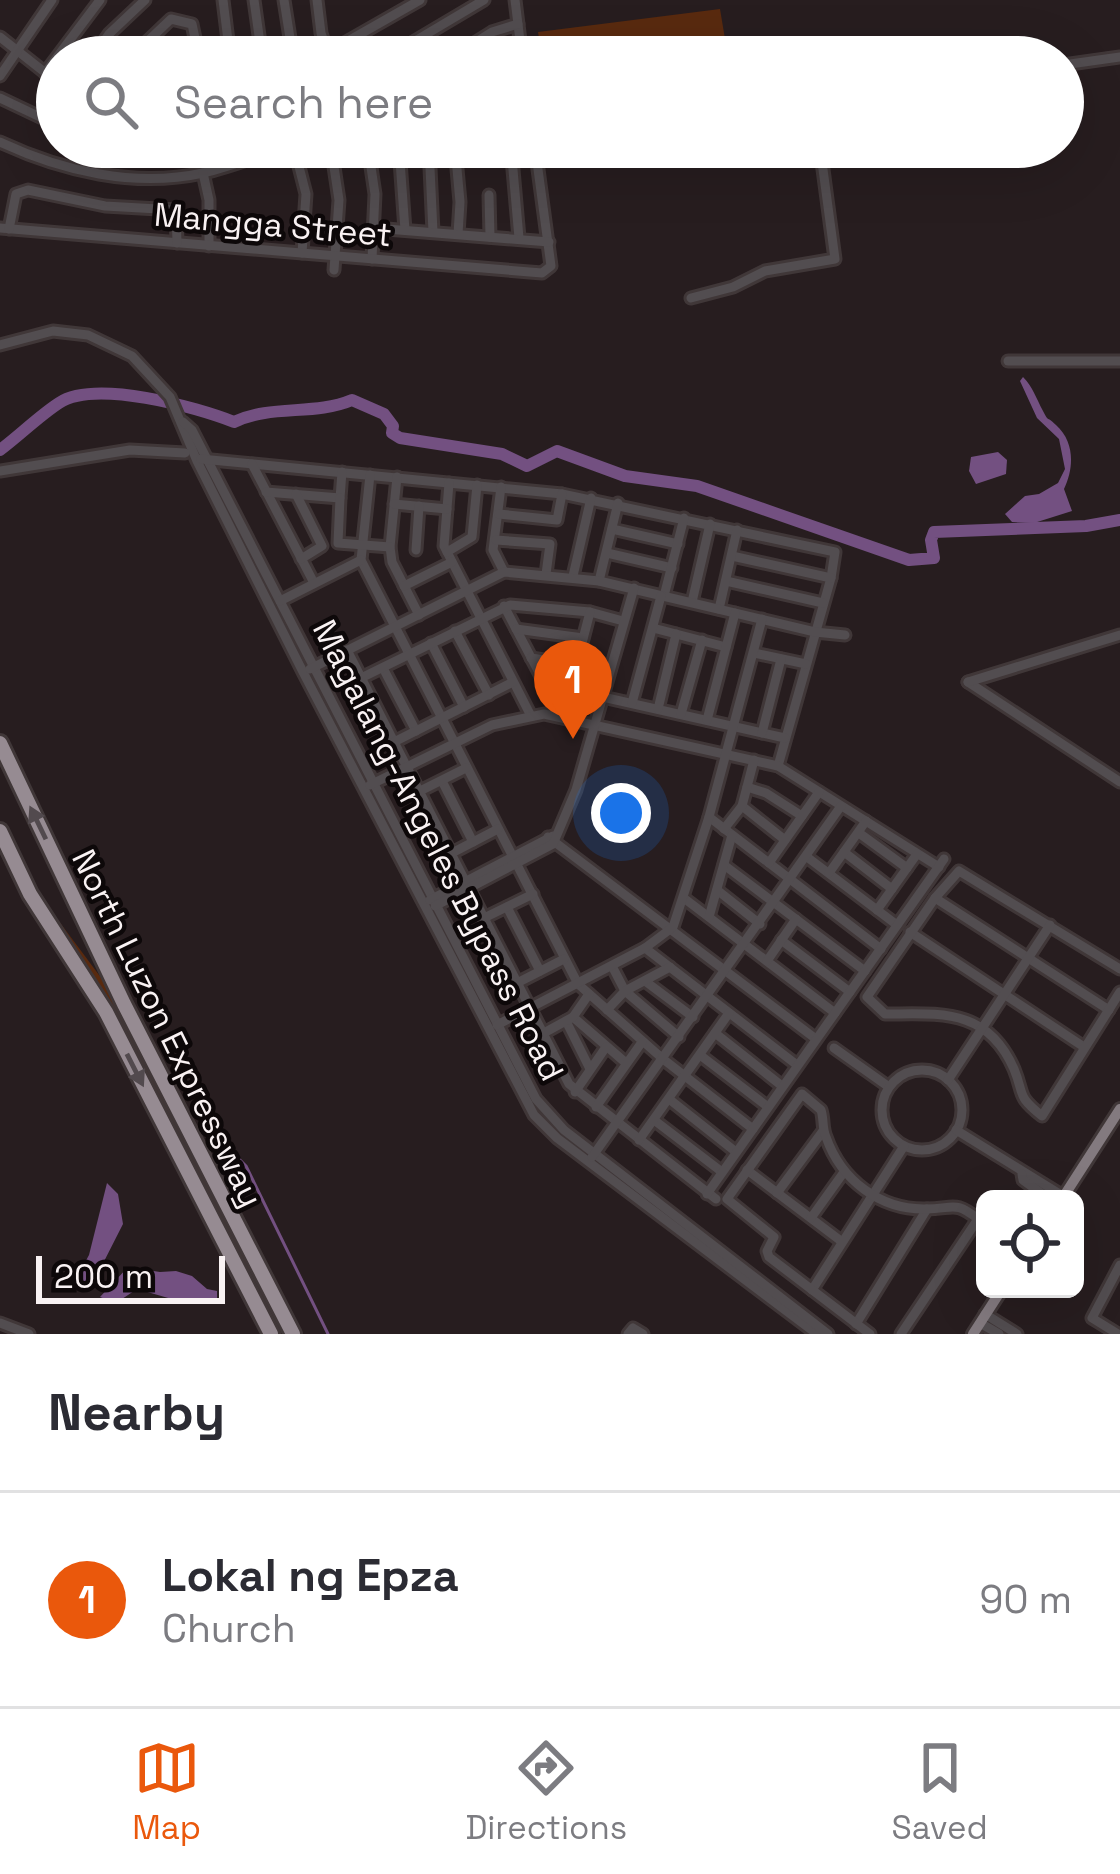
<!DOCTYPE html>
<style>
:root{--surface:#fff;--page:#f7f7f7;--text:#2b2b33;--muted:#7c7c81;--line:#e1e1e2;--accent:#ea580c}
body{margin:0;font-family:"Space Grotesk",sans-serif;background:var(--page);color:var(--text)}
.controls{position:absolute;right:36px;bottom:36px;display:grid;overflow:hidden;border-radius:18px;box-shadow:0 12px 48px #0002}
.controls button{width:108px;height:108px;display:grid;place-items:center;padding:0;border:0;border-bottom:3px solid var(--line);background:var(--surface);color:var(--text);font:60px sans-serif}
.scale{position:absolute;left:36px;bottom:30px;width:189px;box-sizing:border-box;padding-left:12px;border:6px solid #f9f2f3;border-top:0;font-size:33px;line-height:42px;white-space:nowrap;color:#f9f2f3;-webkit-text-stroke:9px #0d0809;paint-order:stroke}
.you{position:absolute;left:621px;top:813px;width:42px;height:42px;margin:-30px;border:9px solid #fff;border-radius:50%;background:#1a73e8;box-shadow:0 0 0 18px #1a73e833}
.badge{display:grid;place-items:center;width:78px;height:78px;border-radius:50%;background:var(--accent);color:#fff;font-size:39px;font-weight:700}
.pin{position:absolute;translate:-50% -99px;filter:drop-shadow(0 3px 6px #0008)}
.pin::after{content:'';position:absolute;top:63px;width:42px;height:36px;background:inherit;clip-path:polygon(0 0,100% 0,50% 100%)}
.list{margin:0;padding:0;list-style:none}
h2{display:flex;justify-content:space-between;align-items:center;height:156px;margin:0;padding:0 48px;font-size:51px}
h2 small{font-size:39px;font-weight:400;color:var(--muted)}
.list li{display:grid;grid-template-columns:78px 1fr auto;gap:36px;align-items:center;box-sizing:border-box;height:216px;padding:0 48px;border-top:3px solid var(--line)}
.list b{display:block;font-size:45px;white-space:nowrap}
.list p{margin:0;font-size:39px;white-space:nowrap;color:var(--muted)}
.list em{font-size:39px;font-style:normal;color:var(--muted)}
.icon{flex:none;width:66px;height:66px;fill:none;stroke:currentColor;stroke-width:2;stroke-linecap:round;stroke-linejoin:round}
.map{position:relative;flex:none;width:1120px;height:1334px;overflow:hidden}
.search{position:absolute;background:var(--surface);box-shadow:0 12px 48px #0002;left:36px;right:36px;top:36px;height:132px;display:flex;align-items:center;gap:30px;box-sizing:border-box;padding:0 42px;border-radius:66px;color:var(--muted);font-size:45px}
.sheet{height:372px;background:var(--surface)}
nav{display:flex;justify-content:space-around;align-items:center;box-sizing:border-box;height:168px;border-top:3px solid var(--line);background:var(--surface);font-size:33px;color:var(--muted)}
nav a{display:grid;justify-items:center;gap:6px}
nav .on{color:var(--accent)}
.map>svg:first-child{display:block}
</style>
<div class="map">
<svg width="1120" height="1334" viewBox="0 0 1120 1334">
<rect width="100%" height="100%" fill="#271d1f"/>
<g fill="#592a0f">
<polygon points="720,9 728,57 542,57 538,32"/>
<polygon points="43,900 114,995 252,1264 250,1272 241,1270 39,902"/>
</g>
<g fill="#735081">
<path d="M1023,377c10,10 13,21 20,34 7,13 2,3 13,14 19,17 18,43 8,64l8,22 -38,12 -22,-1 -7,-8 20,-18 14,-2 19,-11 7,-14 -6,-30 -22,-21 -17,-37z"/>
<polygon points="998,452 1007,460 1006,474 976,484 969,471 971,457"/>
<polygon points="107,1183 118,1194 123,1224 91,1287 76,1279 89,1255"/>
<polygon points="128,1267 160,1272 176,1271 192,1276 207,1289 217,1291 217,1299 212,1304 198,1300 189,1304 137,1289 116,1303 100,1297"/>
</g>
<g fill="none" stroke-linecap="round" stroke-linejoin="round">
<polyline stroke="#735081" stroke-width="3" points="229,1149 246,1166 328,1334"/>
<path stroke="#735081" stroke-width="12" d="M0,450c20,-15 39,-34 59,-47 36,-24 137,4 175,19 38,-18 80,-6 118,-22l32,14 9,12 -1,7 8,5 102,16 25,12 30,-15 68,25 72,10 212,74 25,-2 -3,-18 3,-8 152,-6 34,-6"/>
<defs>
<g id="minor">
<polyline points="223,0 230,57"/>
<polyline points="254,0 262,57"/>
<polyline points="284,0 293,57"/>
<polyline points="317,0 321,33 328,54"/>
<polyline points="515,0 522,57"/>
<polyline points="0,37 57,82"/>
<polyline points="93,57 109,34 145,0"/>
<polyline points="131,57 171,19 192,24 199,57"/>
<polyline points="320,57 420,0"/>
<polyline points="388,57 484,0"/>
<polyline points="452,57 492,32 518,24"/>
<polyline points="1063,65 1120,57"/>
<polyline points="45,73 100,0"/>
<polyline points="0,76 52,0"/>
<polyline points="0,98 57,125"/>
<path d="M0,142c62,29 135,46 203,31 27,-6 54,-17 81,-26"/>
<polyline points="294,147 306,194 302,253"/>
<polyline points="331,147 339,200 334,270"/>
<polyline points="368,147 375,194 372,259"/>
<polyline points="399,147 405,230"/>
<polyline points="429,147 433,232"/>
<polyline points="455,147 460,202 458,234"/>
<polyline points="511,147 519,238"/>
<polyline points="203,173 209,200 209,246"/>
<polyline points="489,195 490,237"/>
<polyline points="0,228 542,273 551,266 535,147"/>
<polyline points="374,228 549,242"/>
<polyline points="9,229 16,194 28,190 105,206 176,210 177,243"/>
<polyline points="691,298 733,287 765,271 835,259 820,147"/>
<polyline points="0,345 53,331 88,335 132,356 170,397 197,461 303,672 534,1115 557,1138 817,1334"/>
<polyline points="1008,361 1120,361"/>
<polyline points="183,422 192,430 536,1099 564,1130 828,1334"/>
<polyline points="201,459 562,494 835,552 831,578 778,766"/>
<polyline points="252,464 314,583"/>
<polyline points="0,471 130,450 185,453"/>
<polyline points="370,475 361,560 578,984 663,1059 753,1129"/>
<polyline points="397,477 390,547 392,562 419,615"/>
<polyline points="449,483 444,546 530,714"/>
<polyline points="501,487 493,550 504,572"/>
<polyline points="266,492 340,498 342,472"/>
<polyline points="296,494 322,546 301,559"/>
<polyline points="340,498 338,543 390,547"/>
<polyline points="394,504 447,509"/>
<polyline points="499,514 557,520 562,494"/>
<polyline points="612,529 678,544"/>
<polyline points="496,540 550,544 546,574"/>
<polyline points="416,550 419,506"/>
<polyline points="447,552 472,537 477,485"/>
<polyline points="607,553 672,568"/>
<polyline points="732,556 831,578"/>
<polyline points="573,576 591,498"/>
<polyline points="599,581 618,503"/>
<polyline points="726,581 823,603"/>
<polyline points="404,586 452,562"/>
<polyline points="664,596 684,518"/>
<polyline points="280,601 361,560"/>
<polyline points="692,602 710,524"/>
<polyline points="504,606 545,684 785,738"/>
<polyline points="719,609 737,530"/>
<polyline points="653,628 726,647"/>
<polyline points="516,629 583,638"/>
<polyline points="455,631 489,695"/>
<polyline points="431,643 464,707"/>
<polyline points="347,650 569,1084 716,1199"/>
<polyline points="754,653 806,664"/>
<polyline points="531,658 576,665"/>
<polyline points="383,668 416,731"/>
<polyline points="310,669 504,572 599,581 815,632 845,635"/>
<polyline points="361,678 510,605 590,612 623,621"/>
<polyline points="968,682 1120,782"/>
<polyline points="968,682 1120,635"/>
<polyline points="570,689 590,612"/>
<polyline points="632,703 661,596"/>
<polyline points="658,709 676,634"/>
<polyline points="681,714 702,640"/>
<polyline points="707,720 735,613"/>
<polyline points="762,733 781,659"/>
<polyline points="392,743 513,682"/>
<polyline points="442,781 473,842"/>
<polyline points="370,785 492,725 544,714 778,766 939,867"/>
<polyline points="747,787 766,793 802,816"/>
<polyline points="418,792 466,768"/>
<polyline points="742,806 785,840"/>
<polyline points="709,817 881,949"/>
<polyline points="724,829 742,806 754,760"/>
<polyline points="859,833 907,868"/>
<polyline points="548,837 816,1039"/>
<polyline points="844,852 892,889"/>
<polyline points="450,854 498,829"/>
<polyline points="807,857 897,925"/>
<polyline points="769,863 819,792"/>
<polyline points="724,865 865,971"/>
<polyline points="829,873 866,821"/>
<polyline points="717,890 760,924"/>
<polyline points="935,898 1109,1010"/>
<polyline points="685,899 835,1013"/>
<polyline points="430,900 553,836"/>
<polyline points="435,906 553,844 576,790 634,588"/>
<polyline points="507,907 540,971"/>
<polyline points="877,910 917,854"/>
<polyline points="709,917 732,835"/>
<polyline points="484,918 533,894"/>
<polyline points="910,932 1084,1047"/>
<polyline points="781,940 850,992"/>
<polyline points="645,948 797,1065"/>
<polyline points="767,961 796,919"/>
<polyline points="612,966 625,991 679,1037"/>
<path d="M1120,969l-161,-98 -24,27 -68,99 18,17c54,0 102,-7 129,55 11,27 2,26 28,47l78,-124"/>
<polyline points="645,981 693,1017"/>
<polyline points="517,983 564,959"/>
<polyline points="607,1010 625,991 670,967"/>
<polyline points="573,1017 626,1063"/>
<polyline points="566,1021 590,1069"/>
<polyline points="497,1025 645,948 673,927 709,817 762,619"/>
<polyline points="715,1033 782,1086"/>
<polyline points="542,1034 573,1017 589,994"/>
<polyline points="834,1048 889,1087"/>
<polyline points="700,1055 768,1107"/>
<circle cx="922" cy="1110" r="40"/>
<polyline points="948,1080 1050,925"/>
<polyline points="575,1092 606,1047"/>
<polyline points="669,1099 736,1152"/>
<polyline points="596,1107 642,1042"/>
<polyline points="654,1120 722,1172"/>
<polyline points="956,1130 1063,1196"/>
<polyline points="639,1140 729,1013"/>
<polyline points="592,1157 841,806"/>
<polyline points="747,1170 841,1241"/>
<polyline points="1022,1174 1023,1180 1049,1199"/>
<polyline points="777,1193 823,1131"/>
<polyline points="707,1194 944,859"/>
<polyline points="811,1218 844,1172"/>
<polyline points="812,1290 904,1146"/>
<polyline points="985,1314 1017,1334"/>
<polyline points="0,1323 29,1334"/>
<polyline points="980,1323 999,1334"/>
<polyline points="856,1324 927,1209"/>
<polyline points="628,1334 633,1328 643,1334"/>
<path d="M870,1334l-101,-77 -2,-6 7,-14 -47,-38 75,-105 19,16c3,9 1,18 5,27 15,43 54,73 100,72 28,0 28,-9 52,10l-77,115"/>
<polyline points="1118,1334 1092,1318 1120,1265"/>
</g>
<g id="major">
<polyline points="1062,1199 1120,1109"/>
<polyline points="973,1334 1002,1289"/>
</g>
<g id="highway">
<polyline points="0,743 124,1004 293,1334"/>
<polyline points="0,831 30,894 106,1012 271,1334"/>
</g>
</defs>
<use href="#minor" stroke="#403738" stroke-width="15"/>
<use href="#major" stroke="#403738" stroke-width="16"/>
<use href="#highway" stroke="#403738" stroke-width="20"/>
<use href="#minor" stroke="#524d50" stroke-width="9"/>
<use href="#major" stroke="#837a7f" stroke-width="10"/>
<use href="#highway" stroke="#968b92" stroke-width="14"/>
</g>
<defs><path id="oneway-solid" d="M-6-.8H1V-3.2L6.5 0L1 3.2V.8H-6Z" transform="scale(3)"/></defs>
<g fill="#524a4e">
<use href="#oneway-solid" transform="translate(38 823) rotate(-116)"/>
<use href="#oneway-solid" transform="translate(135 1070) rotate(63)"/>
</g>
<g text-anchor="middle" stroke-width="9" stroke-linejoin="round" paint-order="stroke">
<g font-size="33" fill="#f9f2f3" stroke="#0d0809">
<text transform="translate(273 224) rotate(5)" y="12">Mangga Street</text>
<text transform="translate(439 850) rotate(63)" y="12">Magalang-Angeles Bypass Road</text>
<text transform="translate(168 1028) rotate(64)" y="12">North Luzon Expressway</text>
</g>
</g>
</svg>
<div class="controls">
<button><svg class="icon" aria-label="locate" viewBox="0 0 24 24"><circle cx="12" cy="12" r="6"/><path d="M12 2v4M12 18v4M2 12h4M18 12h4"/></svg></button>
</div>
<div class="scale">200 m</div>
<div class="you"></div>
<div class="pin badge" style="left:573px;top:739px">1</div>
<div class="search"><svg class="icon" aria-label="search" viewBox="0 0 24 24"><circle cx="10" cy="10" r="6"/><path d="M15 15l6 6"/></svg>Search here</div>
</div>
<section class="sheet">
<h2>Nearby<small></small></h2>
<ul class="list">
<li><span class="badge">1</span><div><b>Lokal ng Epza</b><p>Church</p></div><em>90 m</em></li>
</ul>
</section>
<nav>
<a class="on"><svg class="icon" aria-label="map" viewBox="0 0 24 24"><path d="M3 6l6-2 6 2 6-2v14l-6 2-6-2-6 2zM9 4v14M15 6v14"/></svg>Map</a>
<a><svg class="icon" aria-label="directions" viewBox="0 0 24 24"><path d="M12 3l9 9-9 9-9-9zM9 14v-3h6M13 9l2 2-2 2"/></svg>Directions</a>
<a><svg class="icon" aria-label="saved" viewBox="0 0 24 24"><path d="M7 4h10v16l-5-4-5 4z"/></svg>Saved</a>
</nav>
